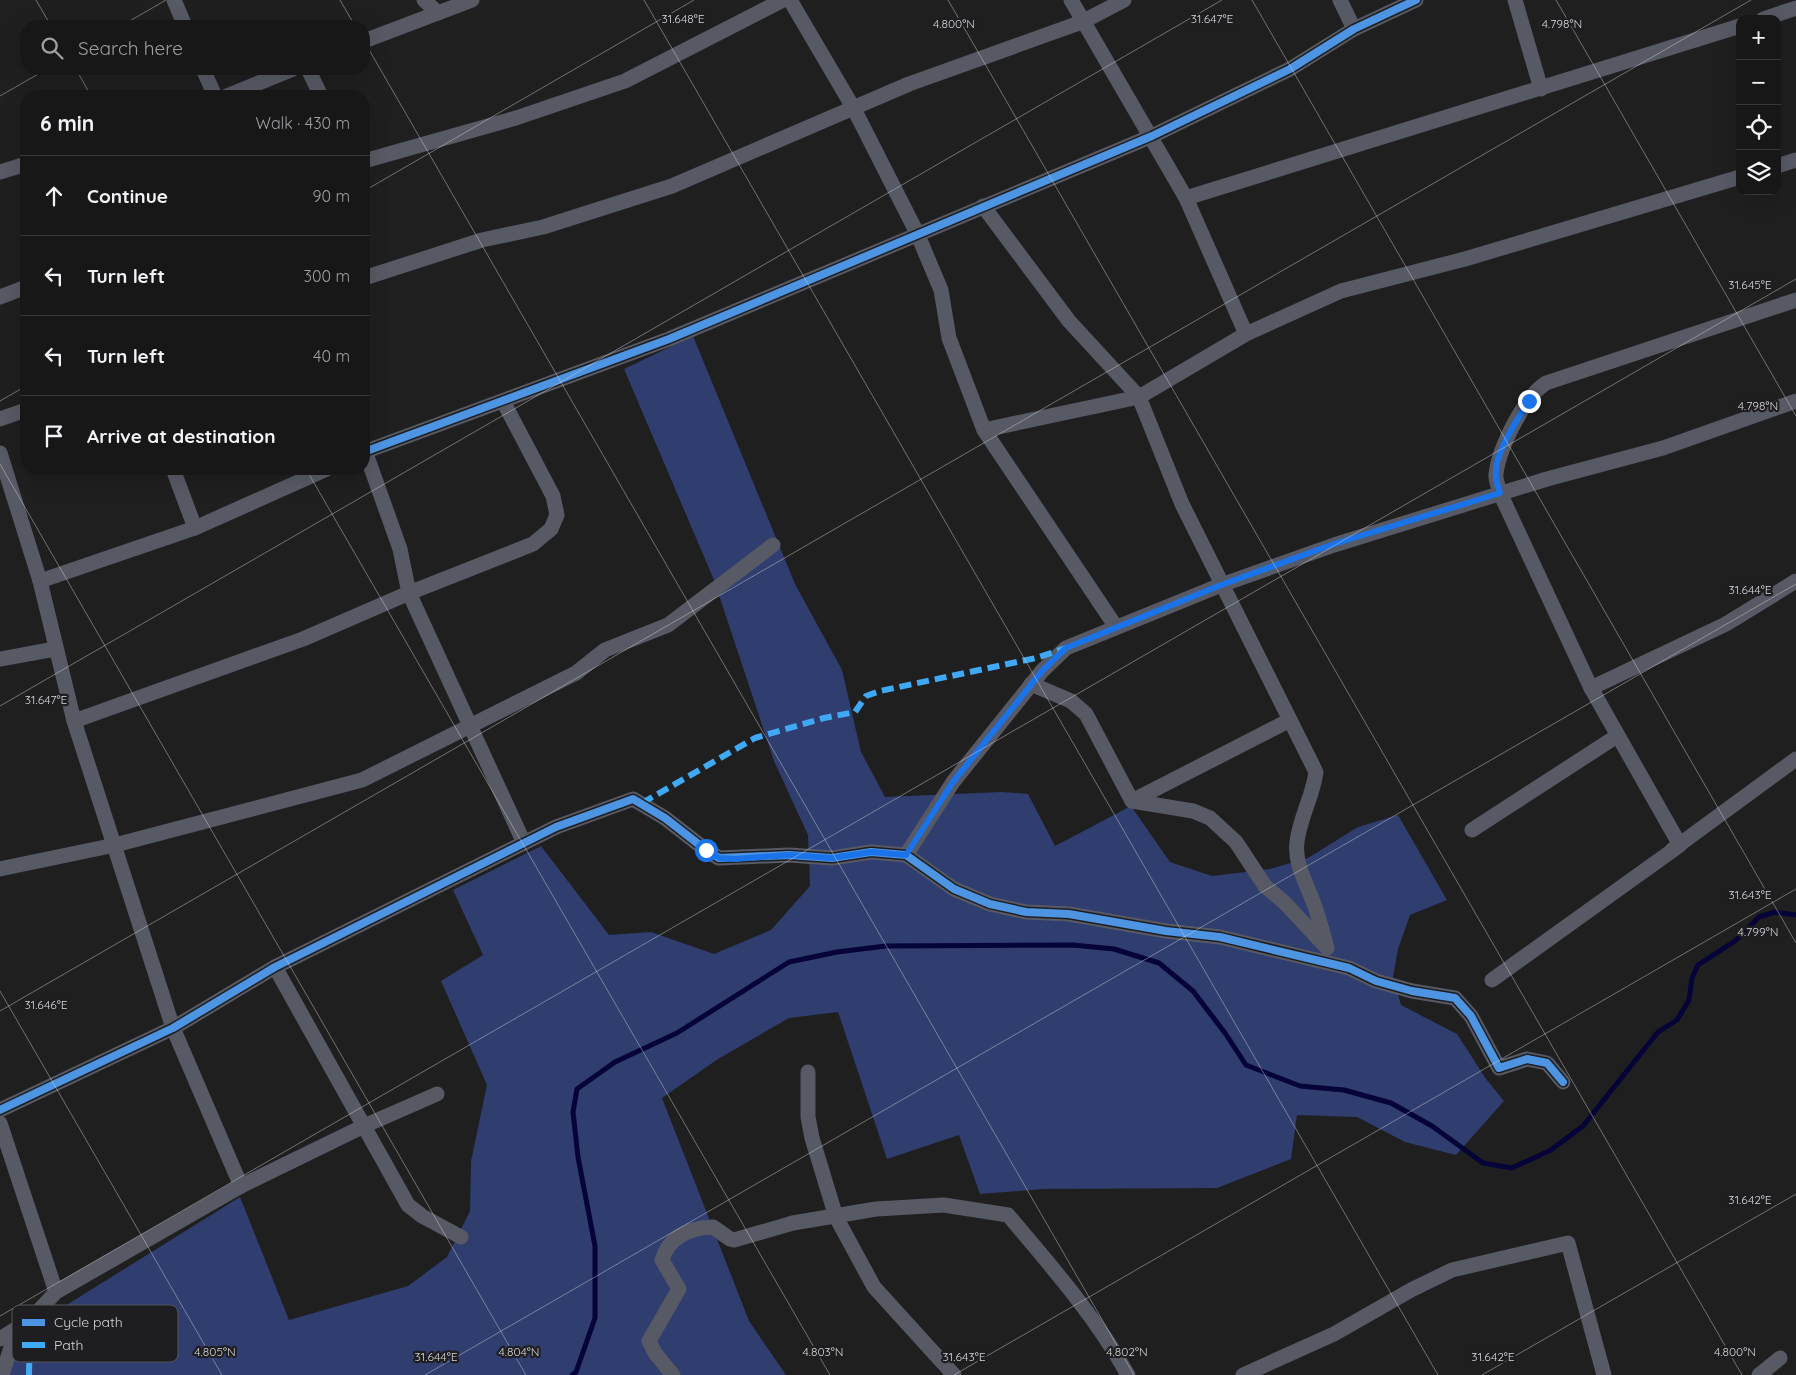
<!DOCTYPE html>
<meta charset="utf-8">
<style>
:root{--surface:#171718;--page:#242425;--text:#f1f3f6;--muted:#9e9fa2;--line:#363637}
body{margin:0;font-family:Quicksand,sans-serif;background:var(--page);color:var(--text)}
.controls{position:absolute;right:15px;top:15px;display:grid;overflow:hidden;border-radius:10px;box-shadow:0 5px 20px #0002}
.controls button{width:45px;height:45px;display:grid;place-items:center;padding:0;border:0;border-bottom:1px solid var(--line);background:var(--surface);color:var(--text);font:25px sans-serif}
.stop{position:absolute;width:15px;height:15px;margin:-11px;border:4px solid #1a73e8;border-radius:50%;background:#fff}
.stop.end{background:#1a73e8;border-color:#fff;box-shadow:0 1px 5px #0008}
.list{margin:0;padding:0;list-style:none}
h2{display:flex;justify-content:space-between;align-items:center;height:65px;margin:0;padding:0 20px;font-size:21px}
h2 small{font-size:16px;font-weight:400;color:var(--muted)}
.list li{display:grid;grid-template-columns:32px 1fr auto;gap:15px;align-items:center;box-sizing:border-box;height:80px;padding:0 20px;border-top:1px solid var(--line)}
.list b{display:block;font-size:19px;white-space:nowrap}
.list em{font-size:16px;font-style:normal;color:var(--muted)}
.icon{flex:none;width:28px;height:28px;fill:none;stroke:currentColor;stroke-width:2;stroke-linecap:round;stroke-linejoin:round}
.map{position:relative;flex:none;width:1796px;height:1375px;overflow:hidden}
.search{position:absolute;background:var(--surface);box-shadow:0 5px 20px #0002;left:20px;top:20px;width:350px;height:55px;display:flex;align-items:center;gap:12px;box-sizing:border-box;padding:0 18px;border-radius:20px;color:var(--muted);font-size:19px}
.panel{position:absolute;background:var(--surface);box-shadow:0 5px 20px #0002;left:20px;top:90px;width:350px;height:385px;border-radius:20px}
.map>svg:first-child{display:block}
</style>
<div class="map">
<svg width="1796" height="1375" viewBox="0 0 1796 1375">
<rect width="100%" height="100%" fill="#1f1f20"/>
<polygon fill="#2f3d6f" points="693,336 795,584 842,670 861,752 885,797 1002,792 1028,794 1055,846 1131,806 1170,862 1212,876 1270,869 1308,858 1358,827 1398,815 1447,900 1410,915 1398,949 1393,977 1401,1005 1457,1034 1486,1079 1504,1101 1456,1155 1405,1142 1357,1117 1297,1115 1291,1159 1217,1188 1043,1189 980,1194 959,1135 887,1159 838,1012 789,1018 718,1059 662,1098 749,1321 786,1375 2,1375 4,1369 44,1319 240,1197 289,1320 408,1286 447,1257 470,1211 471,1161 487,1085 441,981 483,955 453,890 541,846 609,935 651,932 714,954 771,930 810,886 808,835 774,761 714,580 624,369"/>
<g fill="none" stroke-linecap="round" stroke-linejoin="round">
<polyline stroke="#060339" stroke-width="5" points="572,1375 576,1372 595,1318 595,1246 578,1157 573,1112 577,1089 615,1062 677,1033 789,962 837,952 886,946 1073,945 1114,949 1159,963 1193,991 1225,1033 1246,1065 1300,1086 1344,1090 1391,1103 1432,1126 1483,1163 1512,1168 1551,1150 1583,1126 1658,1032 1677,1020 1689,1000 1692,978 1698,965 1735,941 1759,917 1775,912 1796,915"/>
<g stroke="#575a64" stroke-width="15">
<polyline points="174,0 185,26"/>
<polyline points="424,0 438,13"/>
<polyline points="790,0 854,109 917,233 941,290 949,338 984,430 1116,627"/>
<polyline points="1071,0 1186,198 1246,334"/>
<polyline points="1340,0 1354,29"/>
<polyline points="1515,0 1541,89"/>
<polyline points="1763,19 1796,8"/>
<polyline points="364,41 472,0"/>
<polyline points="203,69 215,96"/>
<polyline points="308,69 321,96"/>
<polyline points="227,96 293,69"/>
<polyline points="364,161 516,118 625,81 783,0"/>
<polyline points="1777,166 1796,160"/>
<polyline points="0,172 26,164"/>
<polyline points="1186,198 1740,26"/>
<path d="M983,206l86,115 70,76 43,107 134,268c-3,24 -16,45 -19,70 -3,22 10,42 17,62 5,14 9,29 13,44"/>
<polyline points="364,278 482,240 543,227 672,186 909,84 1082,22 1124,0"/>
<polyline points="0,297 26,287"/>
<polyline points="0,419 26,410"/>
<polyline points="984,430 1139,397 1246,334 1341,291 1465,259 1740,177"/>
<polyline points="364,448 400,549 409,593 524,843"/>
<polyline points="364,452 669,339 1152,136 1290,69 1354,29 1416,0"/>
<polyline points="0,453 40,581 74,721 173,1028 241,1186"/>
<polyline points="173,469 195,528"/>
<polyline points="40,581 195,528 327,469"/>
<polyline points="0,659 55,649"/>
<polyline points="1031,684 1071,701 1086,714 1132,801 1193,811 1210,818 1236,842 1265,886 1285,903 1324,945"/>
<polyline points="1591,688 1726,624 1796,581"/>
<polyline points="74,721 303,639 409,593 533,544 551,529 557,515 553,496 503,401"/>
<polyline points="1132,801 1290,720"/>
<polyline points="1472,830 1617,736"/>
<polyline points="1672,850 1796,759"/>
<polyline points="906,855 953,782 1042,671 1066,648 1221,585 1334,545 1547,479 1663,448 1796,401"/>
<polyline points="0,869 115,845 362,780 576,673 605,650 668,625 773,545"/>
<polyline points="275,967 408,1205 422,1216 461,1237"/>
<path d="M1492,980l188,-135 -89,-157 -91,-195c-1,-6 -5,-13 -4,-19 3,-26 28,-77 50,-91l250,-83"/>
<polyline points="808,1072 808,1117 812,1138 836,1217 874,1287 954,1375"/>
<polyline points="0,1110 173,1028 275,967 556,827 633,799 665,818 706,850 719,858 789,855 832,858 871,852 906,855 954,889 990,904 1026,912 1069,914 1166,931 1220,937 1349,968 1376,981 1412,991 1455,998 1471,1016 1499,1068 1527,1059 1547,1063 1563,1082"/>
<polyline points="0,1123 56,1292"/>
<polyline points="0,1339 30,1320 56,1292 241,1186 364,1126 437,1094"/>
<polyline points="2,1375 17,1329"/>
<path d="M673,1375l-18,-22 -6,-12 30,-52 -17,-29c7,-24 28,-32 51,-33l17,12 4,1 59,-17 83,-14 68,-4 64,10c43,51 88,102 120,160"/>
<polyline points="1243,1375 1334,1334 1411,1290 1452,1270 1568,1243 1604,1375"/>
<polyline points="1759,1375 1780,1358"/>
</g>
<g stroke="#3fa9f5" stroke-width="6" stroke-dasharray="12 6" stroke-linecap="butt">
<polyline points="642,803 755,738 824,718 855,712 866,696 880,691 1036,658 1066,648"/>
<polyline points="29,1375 30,1320"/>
</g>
<defs>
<g id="cycleway">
<polyline points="364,452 669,339 1152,136 1290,69 1354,29 1416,0"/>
<polyline points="0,1110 173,1028 275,967 556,827 633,799 665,818 706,850 719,858 789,855 832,858 871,852 906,855 954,889 990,904 1026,912 1069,914 1166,931 1220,937 1349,968 1376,981 1412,991 1455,998 1471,1016 1499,1068 1527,1059 1547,1063 1563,1082"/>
</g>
</defs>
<use href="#cycleway" stroke="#1e1e21" stroke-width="11"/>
<use href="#cycleway" stroke="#4d94e3" stroke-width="8"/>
</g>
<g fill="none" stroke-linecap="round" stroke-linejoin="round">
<path stroke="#1a73e8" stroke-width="6" d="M706,850l13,8 16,1 54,-4 43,3 39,-6 35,3 47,-73 89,-111 24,-23 155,-63 113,-41 166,-51c-1,-5 -4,-10 -4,-15 -3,-24 21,-57 33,-77"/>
</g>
<path fill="none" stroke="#d6d6d8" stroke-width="1" stroke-opacity="0.45" d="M36,0l15,26M340,0l15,26M644,0l794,1375M948,0l794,1375M1252,0l544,943M1556,0l240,416M121,26l45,-26M364,41l770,1334M76,69l15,27M0,96l47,-27M364,191l330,-191M0,401l26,-15M0,464l526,911M306,469l524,906M0,706l1222,-706M0,991l222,384M0,1011l1751,-1011M0,1316l1796,-1037M425,1375l1371,-791M954,1375l842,-486M1482,1375l314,-181"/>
<rect x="12" y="1305" width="166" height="57" rx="8" fill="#1e1e21" stroke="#555558" stroke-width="1"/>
<rect x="22" y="1319" width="23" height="7" fill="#4d94e3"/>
<rect x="22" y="1342" width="23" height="6" fill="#3fa9f5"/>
<g font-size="14" fill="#d6d6d8">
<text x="54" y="1327">Cycle path</text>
<text x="54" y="1350">Path</text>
</g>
<g font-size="12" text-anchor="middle" fill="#d6d6d8" stroke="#1e1e21" stroke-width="4.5" stroke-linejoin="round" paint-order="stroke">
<text x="683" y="23">31.648°E</text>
<text x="1212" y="23">31.647°E</text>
<text x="954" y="28">4.800°N</text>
<text x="1562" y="28">4.798°N</text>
<text x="1750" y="289">31.645°E</text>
<text x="1758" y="410">4.798°N</text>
<text x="1750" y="594">31.644°E</text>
<text x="46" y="704">31.647°E</text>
<text x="1750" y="899">31.643°E</text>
<text x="1758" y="936">4.799°N</text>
<text x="46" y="1009">31.646°E</text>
<text x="1750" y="1204">31.642°E</text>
<text x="215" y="1356">4.805°N</text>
<text x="519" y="1356">4.804°N</text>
<text x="823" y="1356">4.803°N</text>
<text x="1127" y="1356">4.802°N</text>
<text x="1735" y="1356">4.800°N</text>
<text x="436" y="1361">31.644°E</text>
<text x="964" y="1361">31.643°E</text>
<text x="1493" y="1361">31.642°E</text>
</g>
</svg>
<div class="controls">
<button>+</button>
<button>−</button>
<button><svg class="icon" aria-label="locate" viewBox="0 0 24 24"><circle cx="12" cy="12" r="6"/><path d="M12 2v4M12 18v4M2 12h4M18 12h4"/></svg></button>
<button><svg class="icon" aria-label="layers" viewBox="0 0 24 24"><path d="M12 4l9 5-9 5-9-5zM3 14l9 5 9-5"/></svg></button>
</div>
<div class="stop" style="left:706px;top:850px"></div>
<div class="stop end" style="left:1529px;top:401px"></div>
<div class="search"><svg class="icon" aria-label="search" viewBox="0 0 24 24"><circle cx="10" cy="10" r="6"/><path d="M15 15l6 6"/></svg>Search here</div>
<section class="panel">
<h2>6 min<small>Walk · 430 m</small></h2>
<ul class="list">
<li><svg class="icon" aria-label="ahead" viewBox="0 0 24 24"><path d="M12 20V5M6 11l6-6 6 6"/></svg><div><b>Continue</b></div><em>90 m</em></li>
<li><svg class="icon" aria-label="left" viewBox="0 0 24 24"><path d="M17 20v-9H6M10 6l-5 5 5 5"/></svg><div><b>Turn left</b></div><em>300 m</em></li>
<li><svg class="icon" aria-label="left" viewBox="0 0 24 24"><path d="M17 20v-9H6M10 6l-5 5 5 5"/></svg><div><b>Turn left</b></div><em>40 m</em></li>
<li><svg class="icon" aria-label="arrive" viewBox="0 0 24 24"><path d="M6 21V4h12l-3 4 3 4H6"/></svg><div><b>Arrive at destination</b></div></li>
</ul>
</section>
</div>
